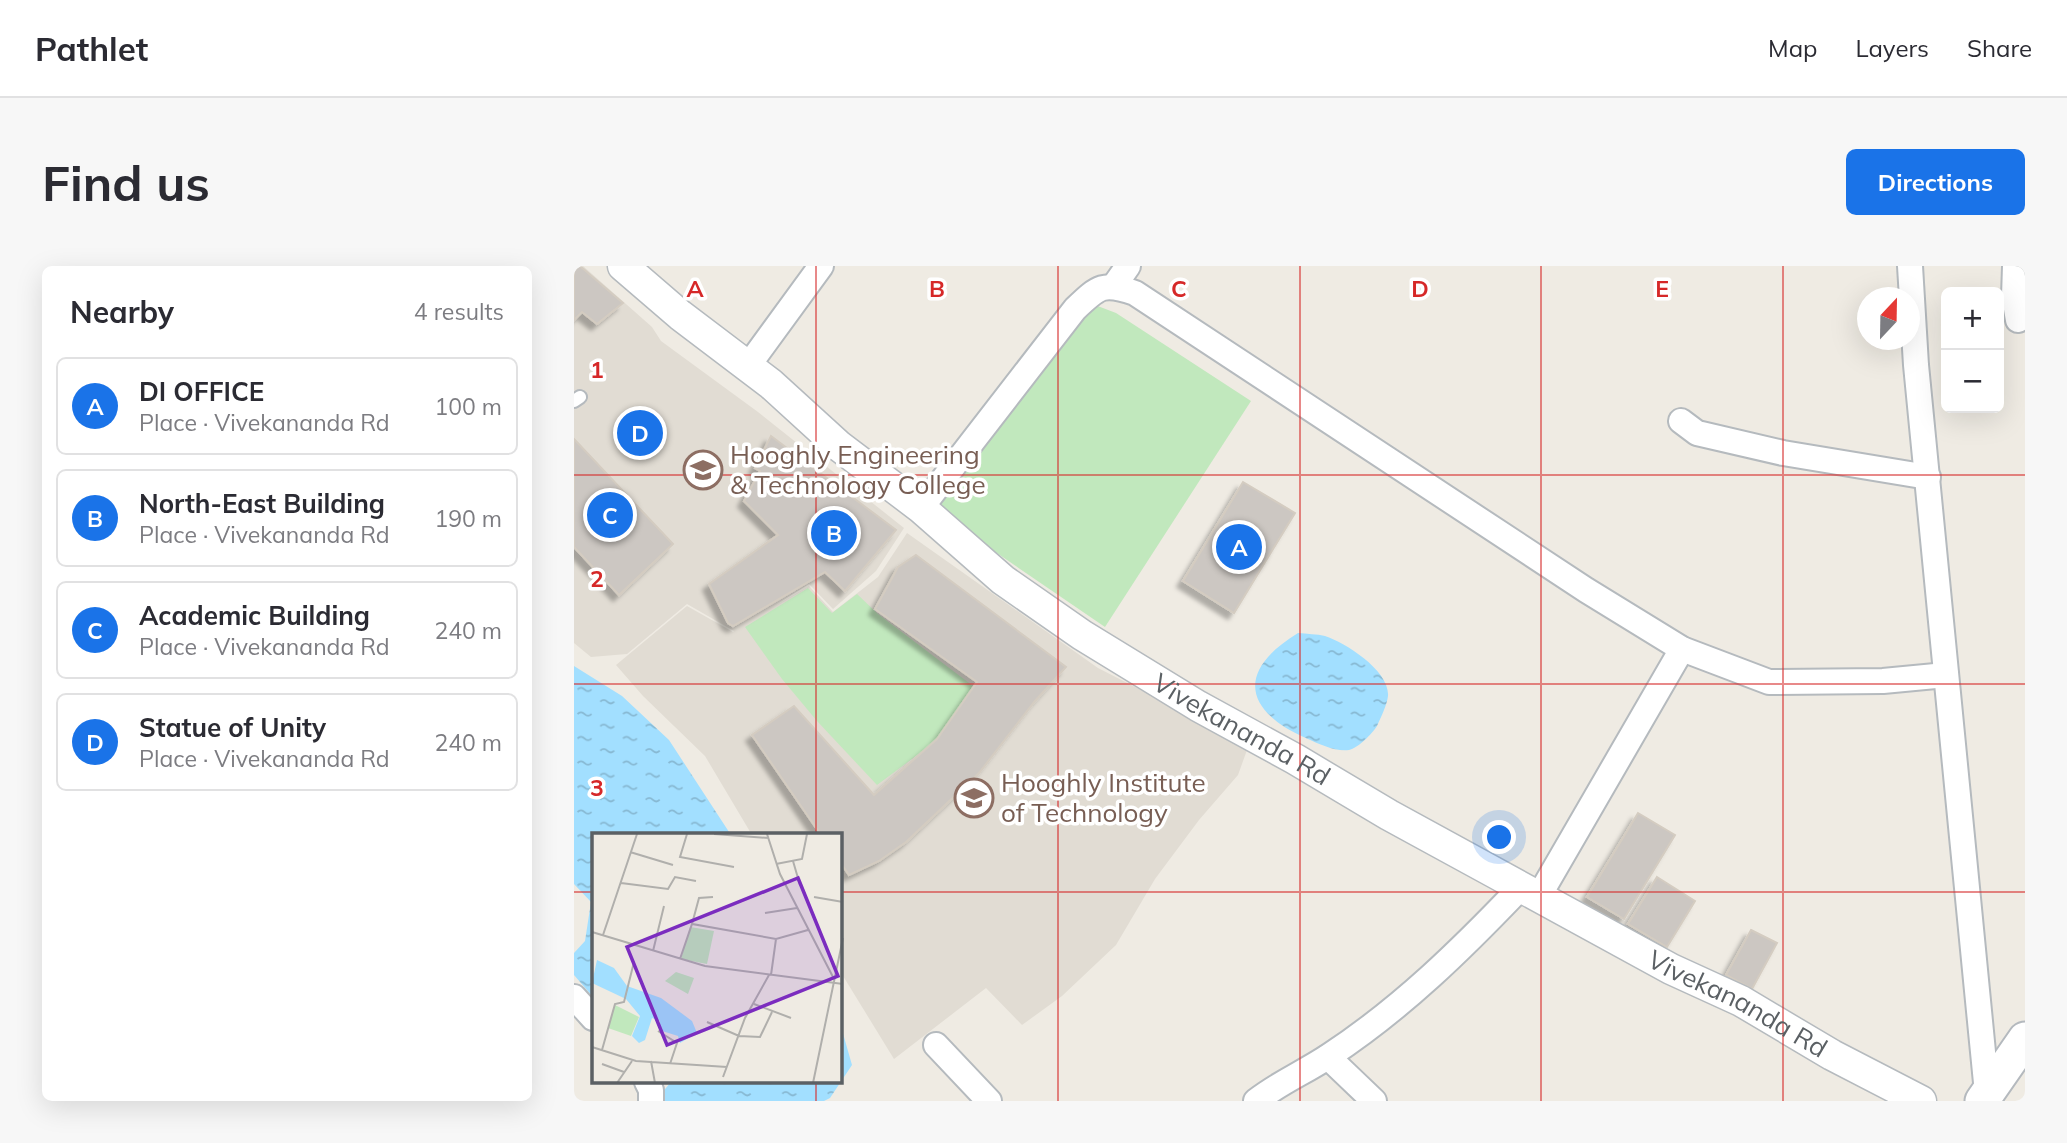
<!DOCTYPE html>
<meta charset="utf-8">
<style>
:root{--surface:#fff;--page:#f7f7f7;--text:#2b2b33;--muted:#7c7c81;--line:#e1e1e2;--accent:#1a73e8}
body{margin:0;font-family:Mulish,sans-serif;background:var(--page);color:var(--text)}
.controls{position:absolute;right:21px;top:21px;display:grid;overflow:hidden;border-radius:10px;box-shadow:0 7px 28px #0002}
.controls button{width:63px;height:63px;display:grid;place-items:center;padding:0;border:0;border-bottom:2px solid var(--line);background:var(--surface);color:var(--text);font:35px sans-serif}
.compass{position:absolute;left:1283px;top:21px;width:63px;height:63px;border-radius:50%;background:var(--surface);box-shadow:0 7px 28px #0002;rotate:22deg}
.you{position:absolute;left:926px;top:572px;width:24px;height:24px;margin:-18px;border:5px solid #fff;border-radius:50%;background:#1a73e8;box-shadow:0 0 0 10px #1a73e833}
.badge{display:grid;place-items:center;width:46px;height:46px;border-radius:50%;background:var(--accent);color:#fff;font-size:23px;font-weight:700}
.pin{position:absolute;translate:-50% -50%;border:4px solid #fff;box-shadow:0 2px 7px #0006}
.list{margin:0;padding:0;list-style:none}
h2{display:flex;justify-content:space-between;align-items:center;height:91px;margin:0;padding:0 28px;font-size:30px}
h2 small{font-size:23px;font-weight:400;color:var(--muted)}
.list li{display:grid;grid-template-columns:46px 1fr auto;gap:21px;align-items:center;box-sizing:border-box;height:98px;margin:0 14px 14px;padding:0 14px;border:2px solid var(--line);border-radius:10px}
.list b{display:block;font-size:26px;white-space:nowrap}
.list p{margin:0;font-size:23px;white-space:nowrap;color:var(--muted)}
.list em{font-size:23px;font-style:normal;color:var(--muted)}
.map{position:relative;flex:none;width:1451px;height:835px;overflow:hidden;border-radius:10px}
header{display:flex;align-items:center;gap:42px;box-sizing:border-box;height:98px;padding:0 35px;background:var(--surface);border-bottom:2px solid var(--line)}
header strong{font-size:33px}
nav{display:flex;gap:38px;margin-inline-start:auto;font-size:24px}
.intro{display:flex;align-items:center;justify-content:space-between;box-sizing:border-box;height:168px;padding:0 42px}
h1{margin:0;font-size:49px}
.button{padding:18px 32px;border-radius:10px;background:var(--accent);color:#fff;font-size:24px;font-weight:700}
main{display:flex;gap:42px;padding:0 42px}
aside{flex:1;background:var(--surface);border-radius:10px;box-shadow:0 7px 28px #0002}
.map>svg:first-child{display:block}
</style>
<header>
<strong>Pathlet</strong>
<nav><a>Map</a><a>Layers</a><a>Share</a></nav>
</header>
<div class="intro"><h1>Find us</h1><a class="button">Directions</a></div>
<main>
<aside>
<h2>Nearby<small>4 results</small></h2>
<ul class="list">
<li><span class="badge">A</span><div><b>DI OFFICE</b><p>Place · Vivekananda Rd</p></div><em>100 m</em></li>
<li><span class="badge">B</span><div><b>North-East Building</b><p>Place · Vivekananda Rd</p></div><em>190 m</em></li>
<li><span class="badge">C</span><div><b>Academic Building</b><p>Place · Vivekananda Rd</p></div><em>240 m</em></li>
<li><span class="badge">D</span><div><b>Statue of Unity</b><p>Place · Vivekananda Rd</p></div><em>240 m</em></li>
</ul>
</aside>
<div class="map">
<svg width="1451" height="835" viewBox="0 0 1451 835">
<defs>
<pattern id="water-ripples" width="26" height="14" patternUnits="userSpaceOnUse" patternTransform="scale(1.75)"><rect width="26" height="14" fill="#a2dfff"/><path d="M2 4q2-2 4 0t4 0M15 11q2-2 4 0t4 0" fill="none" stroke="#87b8d2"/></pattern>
<filter id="shadow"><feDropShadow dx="-6" dy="6" stdDeviation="2" flood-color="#0004"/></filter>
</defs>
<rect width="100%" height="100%" fill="#efebe3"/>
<polygon fill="#e1dcd3" points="0,0 9,0 78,61 87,75 184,146 330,262 302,305 259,343 235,318 199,341 235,320 259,346 304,311 333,267 524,402 610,446 673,484 664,509 625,554 581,613 542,679 488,730 448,759 412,722 320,793 266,705 266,569 178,569 131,490 69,430 42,399 113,340 159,366 160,365 113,338 53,388 17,391 0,377"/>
<g fill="#c1e8bd">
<polygon points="521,39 542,47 677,135 531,361 354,240 503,46"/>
<polygon points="234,322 258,347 283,328 304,348 399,420 362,475 303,519 243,455 208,413 171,361"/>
</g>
<g fill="url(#water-ripples)">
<path d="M724,367c9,1 19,1 27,3 21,7 65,35 63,60 -1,9 -7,21 -11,30 -5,8 -19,22 -28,24 -13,2 -30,-6 -41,-11 -65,-28 -72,-68 -10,-106z"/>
<polygon points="0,400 48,430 95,474 157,569 19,569 19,731 0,709 0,687 11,675 17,636 0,618"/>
<polygon points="266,757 278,799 256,832 250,835 90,835 86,829 97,816 266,816"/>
</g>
<g fill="#ccc7c2" stroke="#d4ccc1" stroke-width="2" filter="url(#shadow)">
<polygon points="0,0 6,0 49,37 23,58 8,46 0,54"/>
<polygon points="197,170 322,264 271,325 251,306 159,360 154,357 135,318 204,269 170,235 186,205 181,202"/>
<polygon points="0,173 99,278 45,329 0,281"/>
<polygon points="669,216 721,247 660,347 609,315"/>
<polygon points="342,289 492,401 461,435 405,507 332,576 305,595 275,609 266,596 266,569 247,569 178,469 220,440 300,529 363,473 403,416 301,343 324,301"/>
<polygon points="1064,547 1101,569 1050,653 1013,631"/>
<polygon points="1083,611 1121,635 1093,681 1054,658"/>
<polygon points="1177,664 1203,677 1178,723 1152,709"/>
</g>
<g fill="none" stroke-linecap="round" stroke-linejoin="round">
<defs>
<polyline id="service" points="0,135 6,131"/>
<g id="minor">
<polyline points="1336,0 1342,99 1413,827"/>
<polyline points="1441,0 1440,31 1444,54"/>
<polyline points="540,20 554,0"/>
<polyline points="174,100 247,0"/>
<polyline points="1107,155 1123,167 1209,187 1354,211"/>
<path d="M347,242l154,-199c24,-23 28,-27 60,-16l451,297 96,59 87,33 114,-1 63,-6"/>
<polyline points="965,630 1108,383"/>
<polyline points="0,731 19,752"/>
<polyline points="362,779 415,835"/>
<polyline points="754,791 800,835"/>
<polyline points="73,816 77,824 77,835"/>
<path d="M682,835c23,-18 49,-29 73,-45 73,-48 133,-107 193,-170"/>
</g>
<g id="tertiary">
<path id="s1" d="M49,0l57,49 91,69 68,62 82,62 82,72 79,55 116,71 97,53 94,56 282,154 70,32 91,54 89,46"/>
</g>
<polyline id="secondary" points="1408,835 1451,773"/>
</defs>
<use href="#service" stroke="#b5babe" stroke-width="16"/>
<use href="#minor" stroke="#b5babe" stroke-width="28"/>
<use href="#tertiary" stroke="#b5babe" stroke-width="33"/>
<use href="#secondary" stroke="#b4b9be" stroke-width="37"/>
<use href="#service" stroke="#fff" stroke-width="12"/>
<use href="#minor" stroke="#fff" stroke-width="24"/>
<use href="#tertiary" stroke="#fff" stroke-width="30"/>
<use href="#secondary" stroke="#fff" stroke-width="33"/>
</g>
<path fill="none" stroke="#d62828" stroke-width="2" stroke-opacity="0.55" d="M242,0v569M484,0v835M726,0v835M967,0v835M1209,0v835M0,209h1451M0,418h1451M0,626h19M266,626h1185M242,816v19"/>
<defs>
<symbol id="university-ring" viewBox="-11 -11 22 22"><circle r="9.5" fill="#fff" stroke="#8d6e63" stroke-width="1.5"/><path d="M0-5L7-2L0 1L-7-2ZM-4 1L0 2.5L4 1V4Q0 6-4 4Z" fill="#8d6e63"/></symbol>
</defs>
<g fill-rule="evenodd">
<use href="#university-ring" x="107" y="182" width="44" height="44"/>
<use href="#university-ring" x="378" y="510" width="44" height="44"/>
</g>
<g text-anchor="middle" stroke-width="7" stroke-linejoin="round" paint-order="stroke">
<g font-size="26" fill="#785e54" stroke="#fff" text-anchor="start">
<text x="156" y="198">Hooghly Engineering<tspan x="156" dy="30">&amp; Technology College</tspan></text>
<text x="427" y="526">Hooghly Institute<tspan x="427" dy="30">of Technology</tspan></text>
</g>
<g font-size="26" fill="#5b6064" stroke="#fff">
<text dy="9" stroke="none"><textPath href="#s1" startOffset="775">Vivekananda Rd</textPath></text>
<text dy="9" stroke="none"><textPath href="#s1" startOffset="1342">Vivekananda Rd</textPath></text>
</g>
</g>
<g transform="translate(18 567)">
<rect width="250" height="250" fill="#efebe3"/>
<path d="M98,94l24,4 -7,33 -26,-5zM84,139l18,6 -6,16 -23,-13zM23,172l24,12 -8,19 -23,-8z" fill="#c1e8bd"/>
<path d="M5,127l17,8 13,18 34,12 31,23 5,12 -17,10 -2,-7 -19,-6 1,-9 -8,-3 -7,22 -6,3 -7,-7 8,-20 -14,-17 -34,-16z" fill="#a2dfff"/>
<path fill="none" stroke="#b0afac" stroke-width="2" d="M95,1l-7,23 54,10M122,1l55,4M175,1l13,40 53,103M38,19l43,13M201,28l7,24M184,31l26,-5 5,-25M29,50l47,6 7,-12 21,4M222,64l29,5M173,80l32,-5M100,91l7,-26 14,-1M0,99l113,34 138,18M11,102l34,-101M61,118l11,-45M88,126l12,-35 84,15 32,-9M179,142l5,-36M162,171l37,14M115,189l32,14 21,1 12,-25M66,198l19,12 -7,21M0,214l44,14 91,6M10,217l13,-46 9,-2 10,-40M59,228l4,22M10,231l22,8M131,244l22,-59 24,-43M25,250l15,-22M221,250l30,-145"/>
<path fill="#7b2cbf" fill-opacity="0.15" stroke="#7b2cbf" stroke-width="3.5" d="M206,45l40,98 -171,69 -40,-98z"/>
<rect width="250" height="250" fill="none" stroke="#5b6064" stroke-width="3.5"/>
</g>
<g font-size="23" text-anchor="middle" font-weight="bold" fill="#d62828" stroke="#fff" stroke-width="7" stroke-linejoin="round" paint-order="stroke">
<text x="121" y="31">A</text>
<text x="363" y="31">B</text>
<text x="605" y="31">C</text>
<text x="846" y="31">D</text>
<text x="1088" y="31">E</text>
<text x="23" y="112">1</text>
<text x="23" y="321">2</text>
<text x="23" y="530">3</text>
</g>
</svg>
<div class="controls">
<button>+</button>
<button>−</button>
</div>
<svg class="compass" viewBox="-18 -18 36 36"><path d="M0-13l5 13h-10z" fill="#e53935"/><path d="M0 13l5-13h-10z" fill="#7c7c81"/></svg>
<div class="you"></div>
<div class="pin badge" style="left:665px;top:281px">A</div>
<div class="pin badge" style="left:260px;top:267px">B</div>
<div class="pin badge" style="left:36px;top:249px">C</div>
<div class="pin badge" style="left:66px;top:167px">D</div>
</div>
</main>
